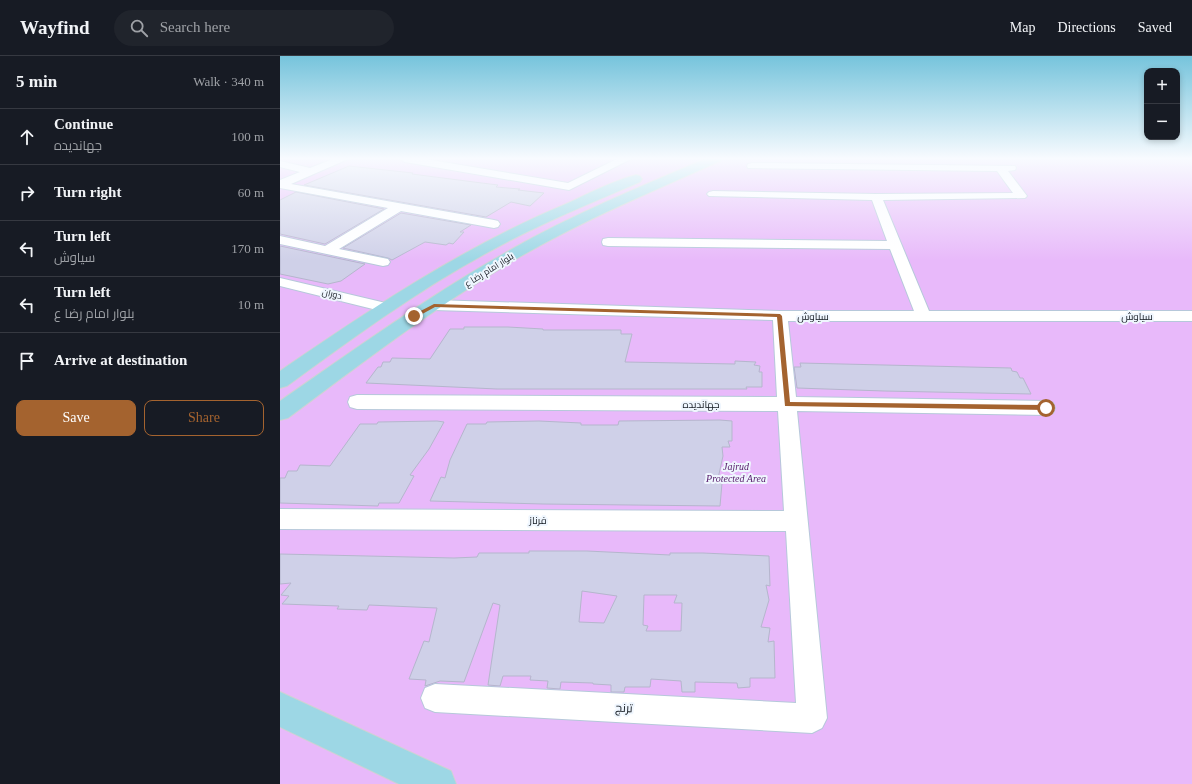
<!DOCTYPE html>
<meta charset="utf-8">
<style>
:root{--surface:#171b24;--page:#20242c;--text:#f1f3f6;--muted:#9ea1a6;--line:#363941;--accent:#a4632f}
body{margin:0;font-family:"Times New Roman",Cairo,serif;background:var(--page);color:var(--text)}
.controls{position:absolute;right:12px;top:12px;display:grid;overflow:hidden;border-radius:8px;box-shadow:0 2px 6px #0003}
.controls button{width:36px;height:36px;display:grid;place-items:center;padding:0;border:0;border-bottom:1px solid var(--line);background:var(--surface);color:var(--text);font:20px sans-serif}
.stop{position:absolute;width:12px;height:12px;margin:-9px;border:3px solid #a4632f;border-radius:50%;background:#fff}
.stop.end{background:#a4632f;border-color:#fff;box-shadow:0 1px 4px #0008}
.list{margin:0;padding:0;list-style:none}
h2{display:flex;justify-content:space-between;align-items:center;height:52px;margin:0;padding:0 16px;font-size:17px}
h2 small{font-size:13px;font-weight:400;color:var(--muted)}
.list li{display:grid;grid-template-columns:26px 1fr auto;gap:12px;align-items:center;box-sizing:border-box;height:56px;padding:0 16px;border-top:1px solid var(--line)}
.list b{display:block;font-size:15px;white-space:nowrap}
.list p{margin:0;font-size:13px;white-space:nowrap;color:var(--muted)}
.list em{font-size:13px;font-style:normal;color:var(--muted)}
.actions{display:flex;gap:8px;padding:12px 16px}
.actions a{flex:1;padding:9px 0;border:1px solid var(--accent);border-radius:8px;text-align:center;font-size:14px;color:var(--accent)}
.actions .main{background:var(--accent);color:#fff}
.icon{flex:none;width:22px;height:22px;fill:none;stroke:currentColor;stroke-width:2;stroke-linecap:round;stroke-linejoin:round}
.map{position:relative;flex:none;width:912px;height:728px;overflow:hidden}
header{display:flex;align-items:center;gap:24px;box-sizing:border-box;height:56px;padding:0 20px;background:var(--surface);border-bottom:1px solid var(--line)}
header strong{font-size:19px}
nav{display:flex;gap:22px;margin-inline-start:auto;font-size:14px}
.search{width:280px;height:36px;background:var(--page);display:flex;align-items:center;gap:10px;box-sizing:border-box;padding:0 14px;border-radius:22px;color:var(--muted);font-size:15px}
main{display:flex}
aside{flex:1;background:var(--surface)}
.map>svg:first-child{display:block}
</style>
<header>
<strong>Wayfind</strong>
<div class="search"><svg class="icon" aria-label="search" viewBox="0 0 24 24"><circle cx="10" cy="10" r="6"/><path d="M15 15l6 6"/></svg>Search here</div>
<nav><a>Map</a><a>Directions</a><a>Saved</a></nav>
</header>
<main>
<aside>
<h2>5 min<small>Walk · 340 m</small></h2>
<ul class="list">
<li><svg class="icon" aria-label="ahead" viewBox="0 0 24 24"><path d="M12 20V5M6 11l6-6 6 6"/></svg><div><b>Continue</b><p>جهاندیده</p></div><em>100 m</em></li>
<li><svg class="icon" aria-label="right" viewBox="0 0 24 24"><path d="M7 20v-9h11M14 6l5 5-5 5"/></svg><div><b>Turn right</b></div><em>60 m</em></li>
<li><svg class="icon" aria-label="left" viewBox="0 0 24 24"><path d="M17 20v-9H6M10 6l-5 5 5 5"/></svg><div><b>Turn left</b><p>سیاوش</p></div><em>170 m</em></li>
<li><svg class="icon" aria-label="left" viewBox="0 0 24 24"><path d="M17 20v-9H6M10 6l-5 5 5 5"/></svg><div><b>Turn left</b><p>بلوار امام رضا ع</p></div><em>10 m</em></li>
<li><svg class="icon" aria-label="arrive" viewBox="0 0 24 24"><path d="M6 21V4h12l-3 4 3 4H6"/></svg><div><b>Arrive at destination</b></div></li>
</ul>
<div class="actions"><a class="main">Save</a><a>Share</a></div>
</aside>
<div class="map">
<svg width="912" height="728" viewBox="0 0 912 728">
<rect width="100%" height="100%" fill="#eff6fe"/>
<rect fill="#e8b9fa" x="0" y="103" width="912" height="625"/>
<g fill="#cfd0e8" stroke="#b5b6cd" fill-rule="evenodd">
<polygon points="69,110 133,117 132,118 194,126 218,129 216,131 240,133 238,134 264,137 250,150 231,146 206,161 24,129"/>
<polygon points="16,136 104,153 45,188 0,178 0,144"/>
<polygon points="121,157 191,169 180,176 184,176 173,188 169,187 166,189 145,186 112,204 108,202 63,192"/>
<polygon points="0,190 85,208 61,225 48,228 0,218"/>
<polygon points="184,271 228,271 263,273 263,274 341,274 341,278 352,278 345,306 455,308 455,305 476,306 474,309 480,310 479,316 482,316 482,331 466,331 467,333 217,333 86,327 98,311 101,311 103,306 110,306 112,302 150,303 170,273 184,273"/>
<polygon points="520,307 731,312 732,315 737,316 740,322 743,322 751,338 604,335 517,332 514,311 521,311"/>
<polygon points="440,364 452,365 452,385 448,385 450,391 442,391 443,400 437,427 442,427 440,450 263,448 150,445 161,421 165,422 170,404 187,368 206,368 207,366 259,365 301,367 301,369 338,369 339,365"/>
<polygon points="157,365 164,366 149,393 130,419 134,420 119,447 99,447 98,450 0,447 0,422 5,422 8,415 17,415 20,409 50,410 80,368 97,368 98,366"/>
<path d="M249,495h58l83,4v-2h33l66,3 1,30 -4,-1 3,15 -8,27 9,1 -2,14 6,-1 1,37h-25v9l-12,1 -1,-5 -42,-1v10h-13l-1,-11 -30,-2 -1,8h-25l-1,5h-13v-7l-18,-1v-1l-32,-1 -1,7 -13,-1 1,-7 -18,-1 1,-4h-28l-3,10 -12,-1 12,-80 -7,-2 -29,79 -24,-1 -15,5 1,-6 -17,-1 15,-38 5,1 8,-34 -68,-3 -2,5 -30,-1 2,-3 -57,-2 7,-8 -8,-1 10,-12 -11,1v-30l174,4 23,-1 2,-4h50zM302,535l35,5 -13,27 -25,-1zM364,539h33l-3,8h8l-1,28h-35l2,-5 -5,-1z"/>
</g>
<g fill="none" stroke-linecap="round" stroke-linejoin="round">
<defs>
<g id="street">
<polygon points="53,103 68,103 11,128 214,164 218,165 220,168 218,171 214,172 121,155 59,193 108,203 110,206 108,209 103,210 0,188 0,180 45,190 108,152 0,132 0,124 20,116 0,111 0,105 30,112"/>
<polygon points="120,103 145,103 288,127 337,103 351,103 289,134 125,106"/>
<polygon points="472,107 735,110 736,112 735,114 728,115 747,140 745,142 603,144 649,255 912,255 912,265 508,265 516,341 766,345 773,347 775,352 773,357 766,359 517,355 547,662 542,672 532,677 155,656 145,652 141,642 145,632 155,628 516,647 506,475 0,473 0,453 504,455 498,355 77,353 70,351 68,346 70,341 77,339 497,341 493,264 154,254 149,252 146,249 149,246 154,244 500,255 634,255 610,193 328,190 323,189 322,186 323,183 328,182 607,185 592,144 429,140 427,138 429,136 433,135 596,138 733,137 717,115 468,112 467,110 468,108"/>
<polygon points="0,222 110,248 113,251 110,254 105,256 0,230"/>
</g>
<g id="primary">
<path d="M425,103h17l-2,2c-69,31 -139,60 -204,98 -80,47 -154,104 -228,159l-8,2v-19c74,-51 147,-104 225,-148 64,-37 132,-65 200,-94z"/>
<path d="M356,119l4,1 2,3 -2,3c-49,21 -98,41 -146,67 -73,39 -140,88 -207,137l-7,2v-17c92,-63 183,-124 286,-167 22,-10 46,-23 70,-29z"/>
<polygon points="0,636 171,715 176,728 119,728 0,671"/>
</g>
</defs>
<use href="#street" stroke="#b6c8da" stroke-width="2"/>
<use href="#primary" stroke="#d0d1d3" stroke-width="2"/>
<use href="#street" fill="#fff" fill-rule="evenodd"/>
<use href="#primary" fill="#9dd7e5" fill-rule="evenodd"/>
</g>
<linearGradient id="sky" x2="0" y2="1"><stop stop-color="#76c4dc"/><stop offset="0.5" stop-color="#f8fbff"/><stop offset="1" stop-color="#f8fbff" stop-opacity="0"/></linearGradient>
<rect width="912" height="205" fill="url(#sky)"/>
<polygon fill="#a4632f" points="154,248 500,258 502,260 510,346 766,349 769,352 766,354 505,350 497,261 155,251 135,262 131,260"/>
<g text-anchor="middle" stroke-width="4" stroke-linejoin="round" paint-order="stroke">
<g font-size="9" fill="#141a21" stroke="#eff6fe">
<text transform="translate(209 214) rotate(-32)" y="3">بلوار امام رضا ع</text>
<text transform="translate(52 238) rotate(13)" y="3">دوران</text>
</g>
<g font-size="10" fill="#141a21" stroke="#eff6fe">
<text x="533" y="264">سیاوش</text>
<text x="857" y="264">سیاوش</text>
<text x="421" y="352">جهاندیده</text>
<text x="258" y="468">فرناز</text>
</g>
<g font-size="10" font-style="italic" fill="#5a206e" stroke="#eff6fe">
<text x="456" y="414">Jajrud<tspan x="456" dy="12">Protected Area</tspan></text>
</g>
<g font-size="12" fill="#141a21" stroke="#eff6fe">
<text transform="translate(344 652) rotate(3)" y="4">ترنج</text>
</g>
</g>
</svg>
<div class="controls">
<button>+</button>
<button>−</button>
</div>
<div class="stop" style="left:766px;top:352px"></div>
<div class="stop end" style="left:134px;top:260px"></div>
</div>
</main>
